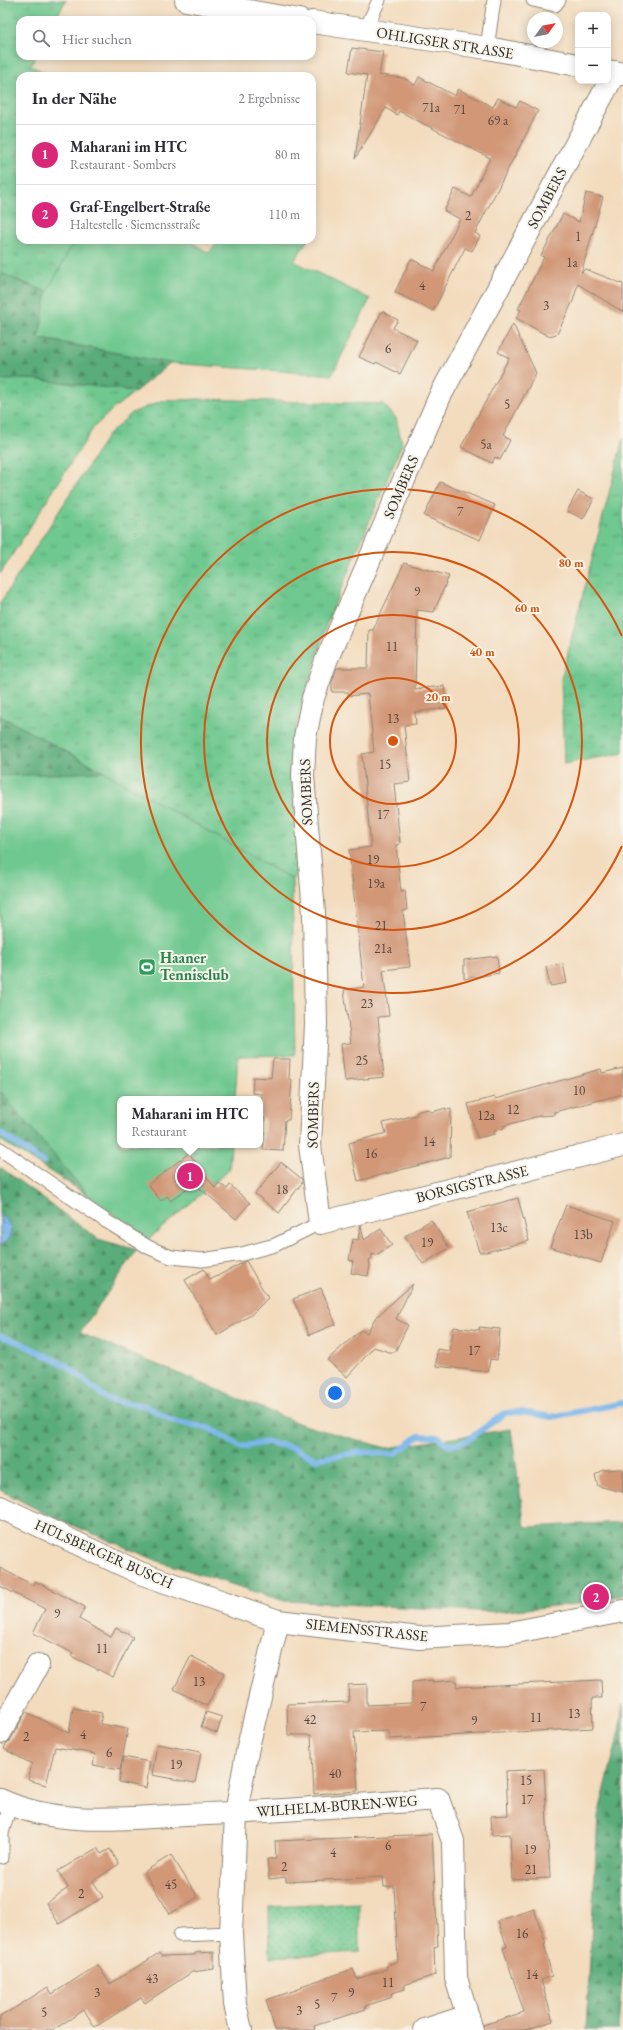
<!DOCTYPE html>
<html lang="de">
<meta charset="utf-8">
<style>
:root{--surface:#fff;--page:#f2f2f3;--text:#2b2b33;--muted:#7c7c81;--line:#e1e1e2;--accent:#db2777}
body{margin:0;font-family:"EB Garamond",serif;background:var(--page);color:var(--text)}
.controls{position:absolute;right:12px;top:12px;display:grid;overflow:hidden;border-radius:8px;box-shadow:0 2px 10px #0003}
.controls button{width:36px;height:36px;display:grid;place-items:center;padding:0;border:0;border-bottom:1px solid var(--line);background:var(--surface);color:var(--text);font:20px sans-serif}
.compass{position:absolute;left:527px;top:12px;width:36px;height:36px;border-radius:50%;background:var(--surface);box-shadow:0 2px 10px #0003;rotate:57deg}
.you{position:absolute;left:335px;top:1393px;width:14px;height:14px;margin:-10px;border:3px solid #fff;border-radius:50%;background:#1a73e8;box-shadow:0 0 0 6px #1a73e833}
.badge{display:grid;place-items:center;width:26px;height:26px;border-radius:50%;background:var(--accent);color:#fff;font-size:13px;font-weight:700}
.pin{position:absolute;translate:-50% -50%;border:2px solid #fff;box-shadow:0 1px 4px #0006}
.popup{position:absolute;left:117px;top:1096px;width:146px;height:52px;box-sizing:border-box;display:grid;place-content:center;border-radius:8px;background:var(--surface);filter:drop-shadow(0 1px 3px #0005);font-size:13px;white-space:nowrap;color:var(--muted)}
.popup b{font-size:15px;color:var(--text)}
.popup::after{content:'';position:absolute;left:50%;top:100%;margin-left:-8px;border:8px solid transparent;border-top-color:var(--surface)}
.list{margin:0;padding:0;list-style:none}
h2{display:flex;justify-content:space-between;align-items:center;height:52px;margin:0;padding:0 16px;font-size:17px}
h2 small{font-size:13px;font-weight:400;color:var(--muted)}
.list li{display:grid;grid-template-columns:26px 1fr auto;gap:12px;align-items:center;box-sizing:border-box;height:60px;padding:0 16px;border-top:1px solid var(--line)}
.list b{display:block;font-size:15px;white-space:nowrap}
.list p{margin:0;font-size:13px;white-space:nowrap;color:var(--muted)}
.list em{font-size:13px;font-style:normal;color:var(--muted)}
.icon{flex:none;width:22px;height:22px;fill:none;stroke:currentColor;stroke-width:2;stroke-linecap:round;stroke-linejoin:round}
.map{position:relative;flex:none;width:623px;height:2030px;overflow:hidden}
.search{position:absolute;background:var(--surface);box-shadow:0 2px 10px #0003;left:16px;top:16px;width:300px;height:44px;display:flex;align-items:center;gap:10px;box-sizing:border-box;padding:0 14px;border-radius:12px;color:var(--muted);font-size:15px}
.panel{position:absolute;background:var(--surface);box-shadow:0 2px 10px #0003;left:16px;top:72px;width:300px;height:172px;border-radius:12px}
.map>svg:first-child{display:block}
</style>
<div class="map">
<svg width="623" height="2030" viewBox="0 0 623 2030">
<defs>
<pattern id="grass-tufts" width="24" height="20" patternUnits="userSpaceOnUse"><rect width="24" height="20" fill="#6ec88f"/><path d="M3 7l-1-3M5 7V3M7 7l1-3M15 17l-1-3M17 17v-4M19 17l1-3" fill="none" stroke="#5ba375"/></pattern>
<pattern id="forest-firs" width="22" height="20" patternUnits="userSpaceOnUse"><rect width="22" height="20" fill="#5aac7a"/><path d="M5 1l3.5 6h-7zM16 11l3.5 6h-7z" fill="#4b8c64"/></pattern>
<pattern id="park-dots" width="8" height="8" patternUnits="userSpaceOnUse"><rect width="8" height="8" fill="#6ec88f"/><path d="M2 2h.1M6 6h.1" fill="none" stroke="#5ba375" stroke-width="1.8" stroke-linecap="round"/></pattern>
<pattern id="water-waves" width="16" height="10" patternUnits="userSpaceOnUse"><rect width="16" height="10" fill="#79b6eb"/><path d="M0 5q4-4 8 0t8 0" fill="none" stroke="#6394bf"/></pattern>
</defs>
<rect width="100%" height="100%" fill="#f7f3e8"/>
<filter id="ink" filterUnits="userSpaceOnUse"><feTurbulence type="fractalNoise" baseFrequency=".025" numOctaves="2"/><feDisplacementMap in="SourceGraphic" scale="8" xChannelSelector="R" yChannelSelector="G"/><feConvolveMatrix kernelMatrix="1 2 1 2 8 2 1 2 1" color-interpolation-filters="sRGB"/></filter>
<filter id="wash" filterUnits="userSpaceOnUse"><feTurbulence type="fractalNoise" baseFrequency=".012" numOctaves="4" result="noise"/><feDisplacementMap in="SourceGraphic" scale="16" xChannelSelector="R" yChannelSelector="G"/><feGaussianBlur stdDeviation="0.9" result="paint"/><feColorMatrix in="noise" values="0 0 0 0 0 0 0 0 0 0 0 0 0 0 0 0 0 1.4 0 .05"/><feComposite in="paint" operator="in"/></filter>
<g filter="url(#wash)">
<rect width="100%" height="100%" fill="#f3dcbe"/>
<g fill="url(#grass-tufts)" stroke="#4c7a5d">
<polygon points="0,0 66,0 55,20 20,20 20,56 36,56 31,66 53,76 20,76 20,240 75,240 47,292 0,273"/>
<polygon points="32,379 136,391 113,409 94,427 0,574 0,380"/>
<polygon points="198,399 383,404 396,418 402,444 326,625 295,731 298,875 292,879 104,772 0,716 0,603 108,435 132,413 161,401"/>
<polygon points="623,439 623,753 564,764 561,679"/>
</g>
<g fill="url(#forest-firs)" stroke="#426c52">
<polygon points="0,273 47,292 40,339 170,363 136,391 32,379 0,380"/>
<polygon points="0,716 104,772 0,776"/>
<polygon points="0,1091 89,1196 0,1140"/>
<polygon points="0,1167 98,1239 137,1250 80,1333 303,1425 387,1448 511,1429 525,1527 623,1522 623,1595 595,1602 497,1612 284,1601 158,1561 46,1514 0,1490"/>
<polygon points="623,1704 623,1965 618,2030 586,2030 598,1816 618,1737"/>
</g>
<polygon fill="url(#park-dots)" stroke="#4c7a5d" points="359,1903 359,1952 270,1957 269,1907"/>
<g fill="#6ec88f" stroke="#4c7a5d">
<polygon points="75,240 188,240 209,253 218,240 308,240 294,261 370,299 332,375 170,363 39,338 47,292"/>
<polygon points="104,772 292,879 295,1055 238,1056 235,1099 120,1099 120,1145 231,1145 229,1170 148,1240 89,1196 0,1091 0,776"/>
</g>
<path fill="url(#water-waves)" stroke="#52708b" d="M0,1216c15,6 14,24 0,30z"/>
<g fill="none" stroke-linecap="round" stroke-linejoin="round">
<g stroke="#79b6eb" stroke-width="6">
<polyline points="0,1133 43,1162"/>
<polyline points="0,1336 18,1342 69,1367 108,1400 146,1406 173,1421 211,1429 241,1447 267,1442 294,1448 316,1459 361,1452 395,1454 419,1436 439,1437 449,1446 466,1441 505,1413 522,1412 551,1417 623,1403"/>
</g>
</g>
<g id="blocks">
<g fill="#d19777">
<polygon points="352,48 383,52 379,75 404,78 415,85 419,77 455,96 458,89 493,107 498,98 516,107 520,101 538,111 475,233 480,236 472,251 465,248 433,311 395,292 411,259 434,271 460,219 444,211 455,189 471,197 490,158 399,111 397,115 386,108 355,159 367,75 348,72"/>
<polygon points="586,193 603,197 581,273 585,269 623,284 623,312 578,284 573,301 557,334 548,336 516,318 521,310 518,309 544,257 541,256 563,214 579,222"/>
<polygon points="382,311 398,320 393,328 417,340 400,374 376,362 375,364 359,357"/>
<polygon points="513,324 536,373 503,436 510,440 500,460 495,457 492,463 461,447 509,358 498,352"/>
<polygon points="440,482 495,505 480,540 424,516"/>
<polygon points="578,491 594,499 583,519 567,511"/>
<polygon points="404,563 449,576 434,612 417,610 415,689 444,686 446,708 415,712 416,724 404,725 410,782 394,784 400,844 396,845 401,892 405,891 407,910 403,911 410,967 383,970 389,1016 378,1017 384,1077 345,1081 341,1044 351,1043 344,990 364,987 349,850 371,847 362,754 374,752 368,694 348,696 348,692 332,692 332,682 337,668 368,668 369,630 373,630"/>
<polygon points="497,956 499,973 464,979 464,960"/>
<polygon points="563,964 567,983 550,986 546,967"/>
<polygon points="273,1059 290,1059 289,1079 292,1080 289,1120 285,1120 283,1151 263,1150 265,1118 260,1118 262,1094 252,1093 253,1077 271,1078"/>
<polygon points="623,1068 623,1094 554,1112 554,1115 539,1116 503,1126 504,1128 494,1131 495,1134 477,1138 468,1104 495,1097 496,1099 601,1069 602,1073"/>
<polygon points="446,1108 446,1110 451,1109 450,1157 358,1181 349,1143 386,1133 383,1123 416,1115 419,1111 427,1109 432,1112"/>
<polygon points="189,1153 215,1188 219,1183 227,1189 230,1185 250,1203 236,1219 194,1183 171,1201 167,1196 161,1201 148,1185"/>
<polygon points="281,1162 302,1179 302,1183 279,1213 255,1194"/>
<polygon points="518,1198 529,1241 486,1252 479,1252 467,1212"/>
<polygon points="566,1205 615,1221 601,1263 550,1247"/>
<polygon points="431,1220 449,1248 423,1264 405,1236"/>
<polygon points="361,1225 364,1240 381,1229 392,1245 376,1255 372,1254 372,1258 369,1260 370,1265 368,1276 351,1273 353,1261 349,1260 353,1239 358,1240"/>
<polygon points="246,1261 268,1298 251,1315 217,1335 185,1280 204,1269 210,1280"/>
<polygon points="413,1284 396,1319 408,1325 395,1352 389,1352 374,1347 347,1377 327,1360 361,1330 367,1333 375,1318"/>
<polygon points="321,1288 336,1324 309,1335 293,1299"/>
<polygon points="454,1327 480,1330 479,1327 500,1329 497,1360 490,1359 488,1372 436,1366 437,1349 450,1351"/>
<polygon points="623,1469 623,1492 598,1486 595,1475 603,1470"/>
<polygon points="0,1568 33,1585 35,1581 85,1607 79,1619 111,1637 116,1628 133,1637 113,1677 71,1656 73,1653 33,1633 45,1609 0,1586"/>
<polygon points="191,1656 224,1673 207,1706 174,1689"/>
<polygon points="433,1680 432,1682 456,1680 457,1687 601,1680 602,1698 592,1698 593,1728 389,1739 389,1731 354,1732 358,1791 314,1794 311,1735 288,1735 287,1704 349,1702 348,1685 367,1684 367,1705 412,1703 412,1682"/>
<polygon points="73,1708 102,1713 100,1724 128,1729 120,1770 93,1765 95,1754 55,1747 46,1785 28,1780 32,1764 4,1749 6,1744 11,1739 26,1712 69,1733"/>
<polygon points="206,1712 222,1717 217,1733 201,1727"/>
<polygon points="157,1744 201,1752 195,1783 152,1775"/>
<polygon points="123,1757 150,1762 146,1788 119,1782"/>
<polygon points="544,1769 550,1878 512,1880 510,1834 492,1835 491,1816 508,1815 506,1771"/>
<polygon points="432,1834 438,1946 434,1947 435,1975 404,1985 405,1989 392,1993 390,1998 365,2006 366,2009 314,2026 315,2030 275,2030 266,2000 302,1988 301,1986 353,1969 357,1979 387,1969 387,1965 398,1961 394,1886 384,1887 383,1877 286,1882 286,1877 269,1879 267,1859 276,1859 275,1841"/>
<polygon points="97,1848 101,1854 110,1849 119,1864 93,1881 103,1897 59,1924 46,1903 68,1888 58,1871"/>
<polygon points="171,1855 198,1897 170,1914 144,1872"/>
<polygon points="534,1909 546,1944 544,1944 552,1976 541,1980 553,2021 525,2030 484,2030 483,2025 524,2012 503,1948 507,1947 498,1921"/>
<polygon points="214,1952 214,1969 192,1972 145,2003 141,1998 95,2027 84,2010 53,2030 0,2030 0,2017 48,1987 52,1994 98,1965 110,1984 159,1953 161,1956 195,1955 195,1953"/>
</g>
</g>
</g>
<g filter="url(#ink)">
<use href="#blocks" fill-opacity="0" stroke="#8f8474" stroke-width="1"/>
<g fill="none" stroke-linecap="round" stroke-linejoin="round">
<defs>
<g id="service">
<polyline points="533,0 555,5 559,0"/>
<polyline points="365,31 379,0"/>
<polyline points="487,48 494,0"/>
<polyline points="0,1149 106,1221 148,1247 171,1257 202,1260 242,1254 275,1245 320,1223"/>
<polyline points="2,1857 2,1833 10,1805"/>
<polyline points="180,1935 231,1933"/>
</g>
<g id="minor">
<polyline points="615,72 440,396 326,661 313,698 305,737 303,776 314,913 316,1024 310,1145 320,1223 623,1145"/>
<polyline points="0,1507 140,1573 278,1621 419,1638 510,1633 623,1611"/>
<polyline points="0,1733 38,1665"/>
<path d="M0,1800c58,27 125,18 186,15 84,-3 168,-10 252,-16l15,42 3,137 16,52"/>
<polyline points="241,2030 235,2004 231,1933 236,1813 248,1747 278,1621"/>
<polyline points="425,2030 468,2016"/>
</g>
<g id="secondary">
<polyline points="186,0 299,20"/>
<polyline points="312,22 487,48 578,65"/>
<polyline points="608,71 623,74"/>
</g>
</defs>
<use href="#service" stroke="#8f8474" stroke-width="15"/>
<use href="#minor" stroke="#8f8474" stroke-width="24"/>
<use href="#secondary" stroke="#8f8474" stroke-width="24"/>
<use href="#service" stroke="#fff" stroke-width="13"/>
<use href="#minor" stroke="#fff" stroke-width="22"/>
<use href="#secondary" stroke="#fff" stroke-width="22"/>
</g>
</g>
<g fill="none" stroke="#d5540f" stroke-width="2">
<circle cx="393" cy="741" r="63"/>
<circle cx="393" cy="741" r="126"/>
<circle cx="393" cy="741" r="189"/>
<path d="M622 846A252 252 0 1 1 622 636"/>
</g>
<defs>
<symbol id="stadium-square" viewBox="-11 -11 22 22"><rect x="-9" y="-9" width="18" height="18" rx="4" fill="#2e9e5b" stroke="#f7f3e8"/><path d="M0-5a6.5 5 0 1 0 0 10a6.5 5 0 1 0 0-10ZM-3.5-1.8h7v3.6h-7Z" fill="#fff"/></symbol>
</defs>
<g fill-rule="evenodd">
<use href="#stadium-square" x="137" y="957" width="20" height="20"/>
</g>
<g text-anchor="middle" stroke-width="4" stroke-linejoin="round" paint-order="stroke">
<g font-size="13" fill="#54463e">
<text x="431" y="112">71a</text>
<text x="460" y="114">71</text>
<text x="498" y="125">69 a</text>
<text x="468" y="220">2</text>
<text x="578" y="241">1</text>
<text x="572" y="267">1a</text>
<text x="422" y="290">4</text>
<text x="546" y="310">3</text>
<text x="388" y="353">6</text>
<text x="507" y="409">5</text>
<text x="486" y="449">5a</text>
<text x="460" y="516">7</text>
<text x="417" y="596">9</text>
<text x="392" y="651">11</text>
<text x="393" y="723">13</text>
<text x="385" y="769">15</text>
<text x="383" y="819">17</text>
<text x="373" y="864">19</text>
<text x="376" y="888">19a</text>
<text x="381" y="930">21</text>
<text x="383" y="953">21a</text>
<text x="367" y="1008">23</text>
<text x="362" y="1065">25</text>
<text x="579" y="1095">10</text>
<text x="513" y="1114">12</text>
<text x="486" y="1120">12a</text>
<text x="429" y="1146">14</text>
<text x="371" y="1158">16</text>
<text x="282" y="1194">18</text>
<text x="499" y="1232">13c</text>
<text x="583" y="1239">13b</text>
<text x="427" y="1247">19</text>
<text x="474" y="1355">17</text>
<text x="57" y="1618">9</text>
<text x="102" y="1653">11</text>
<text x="199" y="1686">13</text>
<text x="423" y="1711">7</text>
<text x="574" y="1718">13</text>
<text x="536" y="1722">11</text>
<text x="310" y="1724">42</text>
<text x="474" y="1725">9</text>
<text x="83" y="1739">4</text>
<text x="26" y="1741">2</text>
<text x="109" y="1757">6</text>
<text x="176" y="1769">19</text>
<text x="335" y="1778">40</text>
<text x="526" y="1785">15</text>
<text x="527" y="1804">17</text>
<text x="388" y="1850">6</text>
<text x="530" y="1854">19</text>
<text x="333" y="1857">4</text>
<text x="284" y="1871">2</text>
<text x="531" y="1874">21</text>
<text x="171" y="1889">45</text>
<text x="81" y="1898">2</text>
<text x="522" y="1938">16</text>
<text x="532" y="1979">14</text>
<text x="152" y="1983">43</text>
<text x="388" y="1987">11</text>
<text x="97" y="1997">3</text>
<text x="351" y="1997">9</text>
<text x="334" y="2002">7</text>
<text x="317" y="2009">5</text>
<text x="299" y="2015">3</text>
<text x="44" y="2017">5</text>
</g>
<g font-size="15" fill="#2b2b2b" stroke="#f7f3e8">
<text transform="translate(445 43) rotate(9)" y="5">OHLIGSER STRASSE</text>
<text transform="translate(547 198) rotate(-62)" y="5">SOMBERS</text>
<text transform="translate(401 487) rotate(-67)" y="5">SOMBERS</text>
<text transform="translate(306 792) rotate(-92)" y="5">SOMBERS</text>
<text transform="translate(313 1115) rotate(-89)" y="5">SOMBERS</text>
<text transform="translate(472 1184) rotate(-14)" y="5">BORSIGSTRASSE</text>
<text transform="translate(104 1554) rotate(24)" y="5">HÜLSBERGER BUSCH</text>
<text transform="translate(367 1630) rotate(6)" y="5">SIEMENSSTRASSE</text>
<text transform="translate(337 1806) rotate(-4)" y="5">WILHELM-BÜREN-WEG</text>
</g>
<g font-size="15" font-weight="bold" fill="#27864d" stroke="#f7f3e8" text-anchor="start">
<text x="160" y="963">Haaner<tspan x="160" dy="17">Tennisclub</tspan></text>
</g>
</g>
<circle cx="393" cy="741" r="6" fill="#d5540f" stroke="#f7f3e8" stroke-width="2"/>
<g font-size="12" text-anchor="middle" font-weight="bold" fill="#d5540f" stroke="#f7f3e8" stroke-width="4" stroke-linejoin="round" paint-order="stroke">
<text x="571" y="567">80 m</text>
<text x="527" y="612">60 m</text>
<text x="482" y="656">40 m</text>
<text x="438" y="701">20 m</text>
</g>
</svg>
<div class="controls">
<button>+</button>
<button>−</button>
</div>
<svg class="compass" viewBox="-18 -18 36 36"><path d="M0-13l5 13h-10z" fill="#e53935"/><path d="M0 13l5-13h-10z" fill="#7c7c81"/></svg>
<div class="you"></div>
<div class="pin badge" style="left:190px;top:1176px">1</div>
<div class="popup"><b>Maharani im HTC</b>Restaurant</div>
<div class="pin badge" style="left:596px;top:1597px">2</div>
<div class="search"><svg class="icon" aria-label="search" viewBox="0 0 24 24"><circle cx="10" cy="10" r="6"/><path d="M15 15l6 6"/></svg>Hier suchen</div>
<section class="panel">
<h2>In der Nähe<small>2 Ergebnisse</small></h2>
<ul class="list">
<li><span class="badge">1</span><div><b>Maharani im HTC</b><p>Restaurant · Sombers</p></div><em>80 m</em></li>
<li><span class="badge">2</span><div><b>Graf-Engelbert-Straße</b><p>Haltestelle · Siemensstraße</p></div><em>110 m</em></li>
</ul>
</section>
</div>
